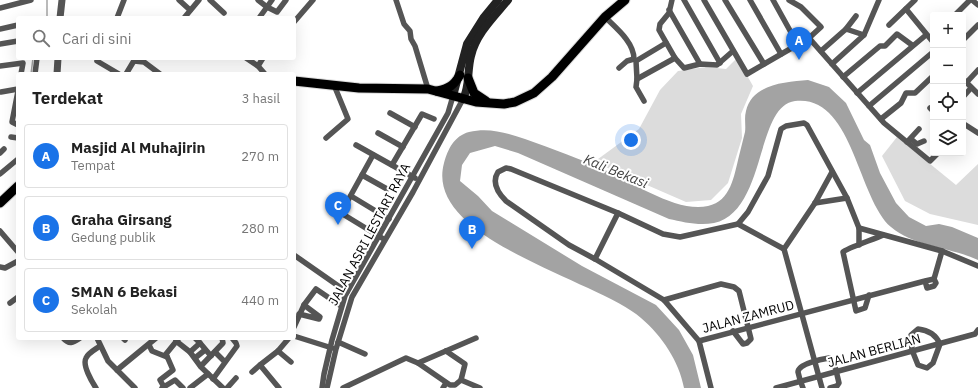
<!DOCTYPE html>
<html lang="id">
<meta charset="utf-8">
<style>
:root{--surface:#fff;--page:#f6f6f6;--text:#222;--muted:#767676;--line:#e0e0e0;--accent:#1a73e8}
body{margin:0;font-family:"IBM Plex Sans",sans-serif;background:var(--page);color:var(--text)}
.controls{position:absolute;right:12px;top:12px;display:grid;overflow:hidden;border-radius:4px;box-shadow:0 4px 16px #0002}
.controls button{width:36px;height:36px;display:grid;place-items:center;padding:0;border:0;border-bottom:1px solid var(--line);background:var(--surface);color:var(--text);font:20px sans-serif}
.you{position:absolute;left:631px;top:140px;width:14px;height:14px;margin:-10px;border:3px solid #fff;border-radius:50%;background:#1a73e8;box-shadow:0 0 0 6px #1a73e833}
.badge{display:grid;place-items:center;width:26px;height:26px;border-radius:50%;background:var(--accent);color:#fff;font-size:13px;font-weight:700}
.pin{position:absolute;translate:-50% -33px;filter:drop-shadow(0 1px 2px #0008)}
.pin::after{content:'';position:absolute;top:21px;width:14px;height:12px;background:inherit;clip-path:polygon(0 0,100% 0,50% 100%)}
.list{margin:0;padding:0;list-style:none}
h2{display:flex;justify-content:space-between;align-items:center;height:52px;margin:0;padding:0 16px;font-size:17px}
h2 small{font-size:13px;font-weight:400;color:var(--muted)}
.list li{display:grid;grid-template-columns:26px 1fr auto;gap:12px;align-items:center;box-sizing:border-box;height:64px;margin:0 8px 8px;padding:0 8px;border:1px solid var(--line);border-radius:4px}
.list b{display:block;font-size:15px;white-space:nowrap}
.list p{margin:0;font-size:13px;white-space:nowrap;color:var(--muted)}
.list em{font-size:13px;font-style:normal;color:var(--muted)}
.icon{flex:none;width:22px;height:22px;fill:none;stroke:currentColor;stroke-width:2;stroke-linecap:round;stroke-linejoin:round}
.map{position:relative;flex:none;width:978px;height:388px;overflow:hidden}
.search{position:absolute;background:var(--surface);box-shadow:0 4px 16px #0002;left:16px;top:16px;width:280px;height:44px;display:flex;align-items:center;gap:10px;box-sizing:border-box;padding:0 14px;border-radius:4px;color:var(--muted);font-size:15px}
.panel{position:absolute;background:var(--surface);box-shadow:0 4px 16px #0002;left:16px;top:72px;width:280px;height:268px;border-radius:4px}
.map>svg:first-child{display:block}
</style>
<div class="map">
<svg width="978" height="388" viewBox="0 0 978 388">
<rect width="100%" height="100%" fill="#fff"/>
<g fill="#dcdcdc">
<polygon points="737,58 753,86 741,114 742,138 728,183 711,200 686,202 594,162 639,129 660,90 678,71 706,67 726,69"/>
<polygon points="897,137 956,185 978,164 978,225 930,214 905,201 882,156"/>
</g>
<path fill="#a3a3a3" d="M808,80l21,7 17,16 18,37 6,5 10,28 16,30 13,14 17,9 13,-2 13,3 26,11v22c-28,-13 -63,-13 -87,-33 -34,-30 -38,-133 -96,-126 -40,5 -28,110 -81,122 -15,3 -31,-1 -45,-4l-151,-66 -23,-7 -25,7 -8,12 -2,16 18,15 14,15 90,55 74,39 23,25 14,25 8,33h-17c-5,-27 -22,-52 -43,-70 -43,-38 -218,-78 -197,-155 4,-14 10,-27 25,-31 20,-5 37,1 56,7 28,10 55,20 82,32 27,12 70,42 101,35 23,-5 26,-30 31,-50 2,-8 4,-16 6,-24 1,-7 -1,-14 1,-21 6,-27 39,-29 62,-31z"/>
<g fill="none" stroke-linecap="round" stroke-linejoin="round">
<g stroke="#a3a3a3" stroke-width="1.5">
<polyline points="47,0 47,18"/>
<polyline points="31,74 33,58"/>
</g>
<defs>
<g id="primary">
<polyline points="468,78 474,93 486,101"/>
<polyline points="294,81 359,88 428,89 476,102 504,104 515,102 534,93 552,77 605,17 625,0"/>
<path d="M437,91c12,-2 17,-6 23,-16"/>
<polyline points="0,203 18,186"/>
</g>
</defs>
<use href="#primary" stroke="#dbdbdb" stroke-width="11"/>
<g stroke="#555" stroke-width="5.5">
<polyline points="179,0 190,10"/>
<polyline points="210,0 224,13"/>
<polyline points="258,0 267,7 259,18"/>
<polyline points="272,0 267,7 277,12 286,0"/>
<polyline points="396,0 404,24 410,31 411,39 415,46 428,89"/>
<polyline points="672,0 669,13 660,24 659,30 675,58 684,68 700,64 717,65 733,51"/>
<polyline points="684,0 720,63"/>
<polyline points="704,0 747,74 809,38 821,27 801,7 789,0"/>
<polyline points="725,0 764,64"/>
<polyline points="750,0 781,54"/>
<polyline points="773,0 798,45"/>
<polyline points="972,0 978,5"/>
<polyline points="0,8 31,0"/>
<polyline points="906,9 933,42"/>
<polyline points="669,10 700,64"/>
<polyline points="955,15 970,0"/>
<path d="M605,17c11,11 29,25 29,42l-7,2 -8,7"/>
<polyline points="117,18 124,0"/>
<polyline points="184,18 199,0"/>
<polyline points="294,22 313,0"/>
<polyline points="889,25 915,0"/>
<polyline points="0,29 18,25"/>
<polyline points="846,29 856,16"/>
<polyline points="864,35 879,0"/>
<polyline points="809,38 884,123 930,161 938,153"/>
<polyline points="963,40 978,25"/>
<polyline points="0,44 18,41"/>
<polyline points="821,51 846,29 864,35 832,64"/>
<polyline points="246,58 258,66 265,74"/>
<polyline points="97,61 119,74"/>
<polyline points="134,61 144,62 160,74"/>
<polyline points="0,66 23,63 21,74"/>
<polyline points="258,66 263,58"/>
<polyline points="35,74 37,58"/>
<polyline points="126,74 135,59"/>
<polyline points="843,77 880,46 885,46 897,34 912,45"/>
<polyline points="637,79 636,61 666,43"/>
<polyline points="963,79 978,94"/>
<polyline points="966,83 978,70"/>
<polyline points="18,91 12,122 18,125"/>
<polyline points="1,92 18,89"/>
<polyline points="857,93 926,35"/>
<polyline points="963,97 971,88"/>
<polyline points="644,101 636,87 637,79 675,58"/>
<polyline points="869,106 933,52"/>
<polyline points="930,108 933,111"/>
<polyline points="390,113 415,127"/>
<polyline points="881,119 901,103 906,93 915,93 933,76"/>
<polyline points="963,125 964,124 978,133"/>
<polyline points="378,133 403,147"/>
<polyline points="11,137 18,138"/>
<polyline points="326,138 348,119 334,85"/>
<polyline points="911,139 917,144 924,141"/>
<polyline points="907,142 919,129"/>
<polyline points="356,145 415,178"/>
<polyline points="0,153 4,149"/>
<polyline points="373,155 341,213 382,238"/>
<polyline points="392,165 422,114 434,119"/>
<polyline points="0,174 18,159"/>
<polyline points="362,175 387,189"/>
<polyline points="351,196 389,219"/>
<polyline points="815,203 847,198"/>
<polyline points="738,224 784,249"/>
<polyline points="859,228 942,251 978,266"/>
<polyline points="0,231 18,252"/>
<polyline points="784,249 822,388"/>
<polyline points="784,249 815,203 832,172"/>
<polyline points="294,255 347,292"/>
<polyline points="595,259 618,213"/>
<polyline points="0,267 5,268 18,261"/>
<polyline points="934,279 942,251"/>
<path d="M869,295l-4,13 -9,3 -13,-59c4,-4 32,-13 40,-17"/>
<polyline points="664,300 721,284 734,287 739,291 751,339 747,343 743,344 733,331"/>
<polyline points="10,303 18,297"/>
<polyline points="299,314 319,319 320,317 304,305"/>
<polyline points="294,327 304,305 316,289 341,306"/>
<path d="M918,329c10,1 18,6 22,15l-7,19 -6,5 -9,-3 -6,-15 -1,-15z"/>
<polyline points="294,336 332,348"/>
<path d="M63,338c6,7 10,5 17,0"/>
<polyline points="97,338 108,361 135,388"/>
<polyline points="123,338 125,340"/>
<polyline points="176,341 190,352 200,343 195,338"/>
<polyline points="699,341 925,281 934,279 936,283 934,286 927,288 925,281"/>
<polyline points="338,342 365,354"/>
<polyline points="200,343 211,356"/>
<polyline points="149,345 152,351 167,357"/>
<polyline points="278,351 291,362"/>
<polyline points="446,351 465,364 461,380"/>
<polyline points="190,352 201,367 223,388"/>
<polyline points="215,352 224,361"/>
<polyline points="195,358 205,350"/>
<polyline points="418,363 476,338"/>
<polyline points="201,366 223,343 222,338"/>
<polyline points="117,370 156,338"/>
<polyline points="252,372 260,365"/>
<polyline points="213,379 237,346 236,343 232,338"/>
<polyline points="164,387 160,380 173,370 166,354 179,338"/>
<path d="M96,388c-4,-6 -14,-23 -10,-30 2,-5 10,-9 14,-12"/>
<polyline points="162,388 175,380 183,388"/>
<polyline points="190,388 208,374"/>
<polyline points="227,388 236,378"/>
<polyline points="279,388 260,365 278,351 289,338"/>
<polyline points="322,388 324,374 332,340 345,296 448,113 453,96"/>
<polyline points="327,388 336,349 352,297 413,192 463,99"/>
<polyline points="343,388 406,358 418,363 450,385 455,385 461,380 480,388"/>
<polyline points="443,388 446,383"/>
<path d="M711,388l-12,-47 -35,-41 -69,-41 -26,-14 -63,-44c-8,-8 -15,-18 -8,-29l8,-4 5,1 107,44 45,21 17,3 58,-13 10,-12 20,-36 13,-47 5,-3 18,-3 3,2 40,73 12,30v17"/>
<polyline points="776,388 975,334 978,330"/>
<path d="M803,388c-2,-5 -4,-11 -5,-16 0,-8 24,-13 31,-14l5,4 5,21 -2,3 -7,2"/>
</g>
<g stroke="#555" stroke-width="7">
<polyline points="60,18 62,0"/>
<polyline points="57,74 58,58"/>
</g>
<g stroke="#222" stroke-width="8">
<polyline points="453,96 467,44 484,17 498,0"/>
<path d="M463,99c7,-13 4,-28 8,-43 5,-22 23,-39 37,-56"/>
</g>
<use href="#primary" stroke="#000" stroke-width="9"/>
</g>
<g text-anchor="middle" stroke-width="4" stroke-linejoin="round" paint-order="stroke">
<g font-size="13" fill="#000" stroke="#fff">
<text transform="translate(369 234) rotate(-62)" y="5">JALAN ASRI LESTARI RAYA</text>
<text transform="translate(748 316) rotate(-15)" y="5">JALAN ZAMRUD</text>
<text transform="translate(874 350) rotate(-15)" y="5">JALAN BERLIAN</text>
</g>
<g font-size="14" font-style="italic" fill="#444" stroke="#fff">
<text transform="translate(616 171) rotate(22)" y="5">Kali Bekasi</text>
</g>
</g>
</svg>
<div class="controls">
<button>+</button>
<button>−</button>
<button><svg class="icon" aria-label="locate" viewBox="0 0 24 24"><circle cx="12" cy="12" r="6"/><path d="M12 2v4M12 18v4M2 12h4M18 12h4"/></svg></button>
<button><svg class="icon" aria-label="layers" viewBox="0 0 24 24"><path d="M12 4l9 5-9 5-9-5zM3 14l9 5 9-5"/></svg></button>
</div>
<div class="you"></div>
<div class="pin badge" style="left:799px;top:60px">A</div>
<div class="pin badge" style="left:472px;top:249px">B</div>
<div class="pin badge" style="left:338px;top:225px">C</div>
<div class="search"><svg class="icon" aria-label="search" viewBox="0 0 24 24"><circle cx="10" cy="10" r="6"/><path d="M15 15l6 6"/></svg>Cari di sini</div>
<section class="panel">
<h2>Terdekat<small>3 hasil</small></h2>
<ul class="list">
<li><span class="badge">A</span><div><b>Masjid Al Muhajirin</b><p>Tempat</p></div><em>270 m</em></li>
<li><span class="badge">B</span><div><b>Graha Girsang</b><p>Gedung publik</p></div><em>280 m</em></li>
<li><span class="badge">C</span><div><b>SMAN 6 Bekasi</b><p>Sekolah</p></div><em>440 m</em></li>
</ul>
</section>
</div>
